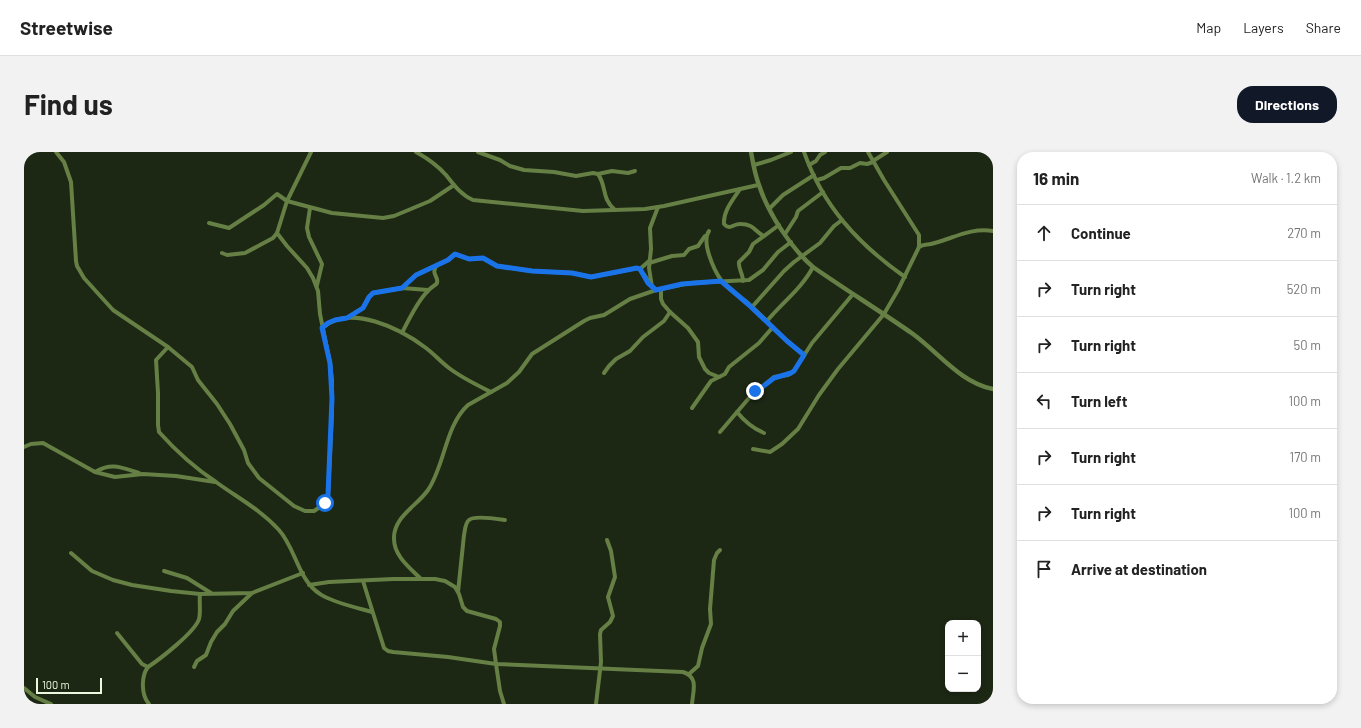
<!DOCTYPE html>
<meta charset="utf-8">
<style>
:root{--surface:#fff;--page:#f2f2f2;--text:#222;--muted:#767676;--line:#e0e0e0;--accent:#111827}
body{margin:0;font-family:Barlow,sans-serif;background:var(--page);color:var(--text)}
.controls{position:absolute;right:12px;bottom:12px;display:grid;overflow:hidden;border-radius:8px;box-shadow:0 2px 6px #0003}
.controls button{width:36px;height:36px;display:grid;place-items:center;padding:0;border:0;border-bottom:1px solid var(--line);background:var(--surface);color:var(--text);font:20px sans-serif}
.scale{position:absolute;left:12px;bottom:10px;width:66px;box-sizing:border-box;padding-left:4px;border:2px solid #ebfade;border-top:0;font-size:11px;line-height:14px;white-space:nowrap;color:#ebfade;-webkit-text-stroke:3px #1c2714;paint-order:stroke}
.stop{position:absolute;width:12px;height:12px;margin:-9px;border:3px solid #1a73e8;border-radius:50%;background:#fff}
.stop.end{background:#1a73e8;border-color:#fff;box-shadow:0 1px 4px #0008}
.list{margin:0;padding:0;list-style:none}
h2{display:flex;justify-content:space-between;align-items:center;height:52px;margin:0;padding:0 16px;font-size:17px}
h2 small{font-size:13px;font-weight:400;color:var(--muted)}
.list li{display:grid;grid-template-columns:26px 1fr auto;gap:12px;align-items:center;box-sizing:border-box;height:56px;padding:0 16px;border-top:1px solid var(--line)}
.list b{display:block;font-size:15px;white-space:nowrap}
.list em{font-size:13px;font-style:normal;color:var(--muted)}
.icon{flex:none;width:22px;height:22px;fill:none;stroke:currentColor;stroke-width:2;stroke-linecap:round;stroke-linejoin:round}
.map{position:relative;flex:none;width:969px;height:552px;overflow:hidden;border-radius:16px}
header{display:flex;align-items:center;gap:24px;box-sizing:border-box;height:56px;padding:0 20px;background:var(--surface);border-bottom:1px solid var(--line)}
header strong{font-size:19px}
nav{display:flex;gap:22px;margin-inline-start:auto;font-size:14px}
.intro{display:flex;align-items:center;justify-content:space-between;box-sizing:border-box;height:96px;padding:0 24px}
h1{margin:0;font-size:28px}
.button{padding:10px 18px;border-radius:16px;background:var(--accent);color:#fff;font-size:14px;font-weight:700}
main{display:flex;gap:24px;padding:0 24px}
aside{flex:1;background:var(--surface);border-radius:16px;box-shadow:0 2px 6px #0003}
.map>svg:first-child{display:block}
</style>
<header>
<strong>Streetwise</strong>
<nav><a>Map</a><a>Layers</a><a>Share</a></nav>
</header>
<div class="intro"><h1>Find us</h1><a class="button">Directions</a></div>
<main>
<div class="map">
<svg width="969" height="552" viewBox="0 0 969 552">
<rect width="100%" height="100%" fill="#1c2714"/>
<g fill="none" stroke-linecap="round" stroke-linejoin="round">
<g stroke="#657f45" stroke-width="4">
<polyline points="32,0 40,10 47,30 52,109 53,114 60,126 89,158 144,195 168,215 174,228 193,252 206,272 220,298 224,311 235,326 270,354 281,359 290,359 296,355 301,351 304,343 308,262 308,228 306,211 296,162 294,139 289,126 283,116 263,94 253,81"/>
<path d="M392,0c11,6 22,14 30,23 8,10 15,20 27,25l110,11 62,-2 19,-3 94,-21"/>
<path d="M454,0l22,8 10,6 14,4 30,2 22,4 17,-3 5,1c9,13 3,24 17,36"/>
<path d="M780,0c19,54 54,92 101,125"/>
<polyline points="849,9 863,0"/>
<polyline points="730,13 747,8 767,0"/>
<polyline points="785,13 792,9 796,3 801,0"/>
<polyline points="574,22 588,19 604,21 611,19"/>
<polyline points="793,28 800,26 817,16 826,16 836,11 843,12 849,10"/>
<path d="M716,37c-7,11 -17,22 -16,35 6,7 10,-1 17,0 13,0 14,8 23,12"/>
<polyline points="286,56 283,76 285,85 298,112 293,133"/>
<polyline points="746,56 759,43 790,23"/>
<polyline points="185,71 205,76 240,53 253,42 263,49 308,61 359,66 370,64 406,49 430,33"/>
<path d="M685,79c-8,11 5,39 12,49 4,7 21,18 28,24 19,17 35,37 55,51"/>
<polyline points="761,82 772,65 774,59 799,40"/>
<path d="M895,95c4,-3 8,-2 12,-3 21,-5 40,-17 62,-13"/>
<polyline points="198,101 203,103 221,101 249,86 253,81 263,49 287,0"/>
<polyline points="625,111 648,104 660,103 665,97 674,94 681,84"/>
<polyline points="616,117 625,109"/>
<path d="M719,129c0,-7 -5,-13 -4,-19l10,-10 4,-8 26,-19"/>
<polyline points="628,135 625,116 627,97 626,76 634,55"/>
<path d="M378,136l14,-13 32,-15 7,-6 14,5 14,-1 14,8 35,5 40,2 19,4 46,-9c9,4 10,16 19,22"/>
<polyline points="637,137 637,147 639,152 646,160 664,176 674,190 675,205 681,217 685,221 695,225"/>
<polyline points="728,155 760,119 770,110 796,91 810,74 818,68"/>
<polyline points="323,166 339,156 345,145 349,141 378,136 404,138"/>
<path d="M743,169c15,-18 35,-33 46,-54"/>
<path d="M298,176c28,-25 79,1 104,20 8,6 15,14 23,20 13,10 28,17 42,24"/>
<path d="M378,181c6,-12 16,-33 26,-42 2,-3 8,-6 9,-8 2,-7 -7,-9 0,-18"/>
<path d="M144,195l-12,13 2,33v32l1,7c17,19 36,36 57,50 22,16 45,28 63,48 17,19 19,50 41,64 11,8 38,14 52,18"/>
<polyline points="580,221 585,214 592,207 606,199 619,185 640,169 646,160"/>
<polyline points="668,256 687,229 701,222 705,215 735,191 749,175"/>
<path d="M713,260c8,10 15,16 27,21"/>
<polyline points="696,280 731,239 737,236 750,225 764,223 770,219 788,191 829,142"/>
<polyline points="0,295 7,292 19,291 71,320 91,325 119,322 152,324 191,330"/>
<polyline points="729,297 746,300 758,292 774,277 795,243 814,217 860,162 874,138 895,95 895,83 860,28 844,0"/>
<path d="M71,320c17,-10 27,-4 44,1"/>
<polyline points="47,401 68,419 89,428 108,433 147,439 176,442 228,441 279,421"/>
<polyline points="140,419 163,426 187,441"/>
<path d="M397,427c-11,-11 -27,-23 -27,-40 -1,-22 23,-33 34,-49 17,-25 17,-64 40,-85l39,-22 12,-11 13,-18 52,-33 6,-3 14,-3 26,-16 26,-9 34,-7 59,-3 14,-10 15,-18 13,-10"/>
<polyline points="339,429 360,496 364,499 369,500 424,505 472,512 476,539 480,552"/>
<path d="M285,433l20,-3 64,-3h42l10,2 10,6 4,7 4,13 4,4 29,8 4,3v4l-6,23 2,15 187,8c16,5 10,19 9,32"/>
<path d="M434,440l6,-57c1,-4 1,-12 5,-15 5,-5 29,-1 36,0"/>
<path d="M93,481l25,31 6,3c12,-8 47,-35 51,-48 2,-7 0,-17 1,-25"/>
<path d="M124,515c-7,9 -7,28 1,37"/>
<polyline points="170,515 173,509 182,503 187,490 193,480 201,472 209,459 228,441"/>
<polyline points="665,522 674,514 678,496 687,472 686,457 690,408 693,401 696,398"/>
<polyline points="0,536 11,545 27,552"/>
<polyline points="572,552 577,510 576,482 577,478 586,470 589,464 584,445 591,425 587,399 583,388"/>
</g>
<path stroke="#657f45" stroke-width="4.5" d="M727,0c2,11 4,23 8,33 9,28 32,63 54,82 33,23 67,44 100,67 26,19 48,49 80,55"/>
</g>
<g fill="none" stroke-linecap="round" stroke-linejoin="round">
<polyline stroke="#1a73e8" stroke-width="5" points="301,351 304,343 308,246 306,211 298,176 304,171 311,168 323,166 339,156 345,145 349,141 378,136 392,123 424,108 431,102 445,107 459,106 473,114 508,119 548,121 567,125 613,116 616,117 624,131 632,138 658,132 697,129 725,153 763,189 780,203 770,219 767,221 750,226 737,236 731,239"/>
</g>
</svg>
<div class="controls">
<button>+</button>
<button>−</button>
</div>
<div class="scale">100 m</div>
<div class="stop" style="left:301px;top:351px"></div>
<div class="stop end" style="left:731px;top:239px"></div>
</div>
<aside>
<h2>16 min<small>Walk · 1.2 km</small></h2>
<ul class="list">
<li><svg class="icon" aria-label="ahead" viewBox="0 0 24 24"><path d="M12 20V5M6 11l6-6 6 6"/></svg><div><b>Continue</b></div><em>270 m</em></li>
<li><svg class="icon" aria-label="right" viewBox="0 0 24 24"><path d="M7 20v-9h11M14 6l5 5-5 5"/></svg><div><b>Turn right</b></div><em>520 m</em></li>
<li><svg class="icon" aria-label="right" viewBox="0 0 24 24"><path d="M7 20v-9h11M14 6l5 5-5 5"/></svg><div><b>Turn right</b></div><em>50 m</em></li>
<li><svg class="icon" aria-label="left" viewBox="0 0 24 24"><path d="M17 20v-9H6M10 6l-5 5 5 5"/></svg><div><b>Turn left</b></div><em>100 m</em></li>
<li><svg class="icon" aria-label="right" viewBox="0 0 24 24"><path d="M7 20v-9h11M14 6l5 5-5 5"/></svg><div><b>Turn right</b></div><em>170 m</em></li>
<li><svg class="icon" aria-label="right" viewBox="0 0 24 24"><path d="M7 20v-9h11M14 6l5 5-5 5"/></svg><div><b>Turn right</b></div><em>100 m</em></li>
<li><svg class="icon" aria-label="arrive" viewBox="0 0 24 24"><path d="M6 21V4h12l-3 4 3 4H6"/></svg><div><b>Arrive at destination</b></div></li>
</ul>
</aside>
</main>
